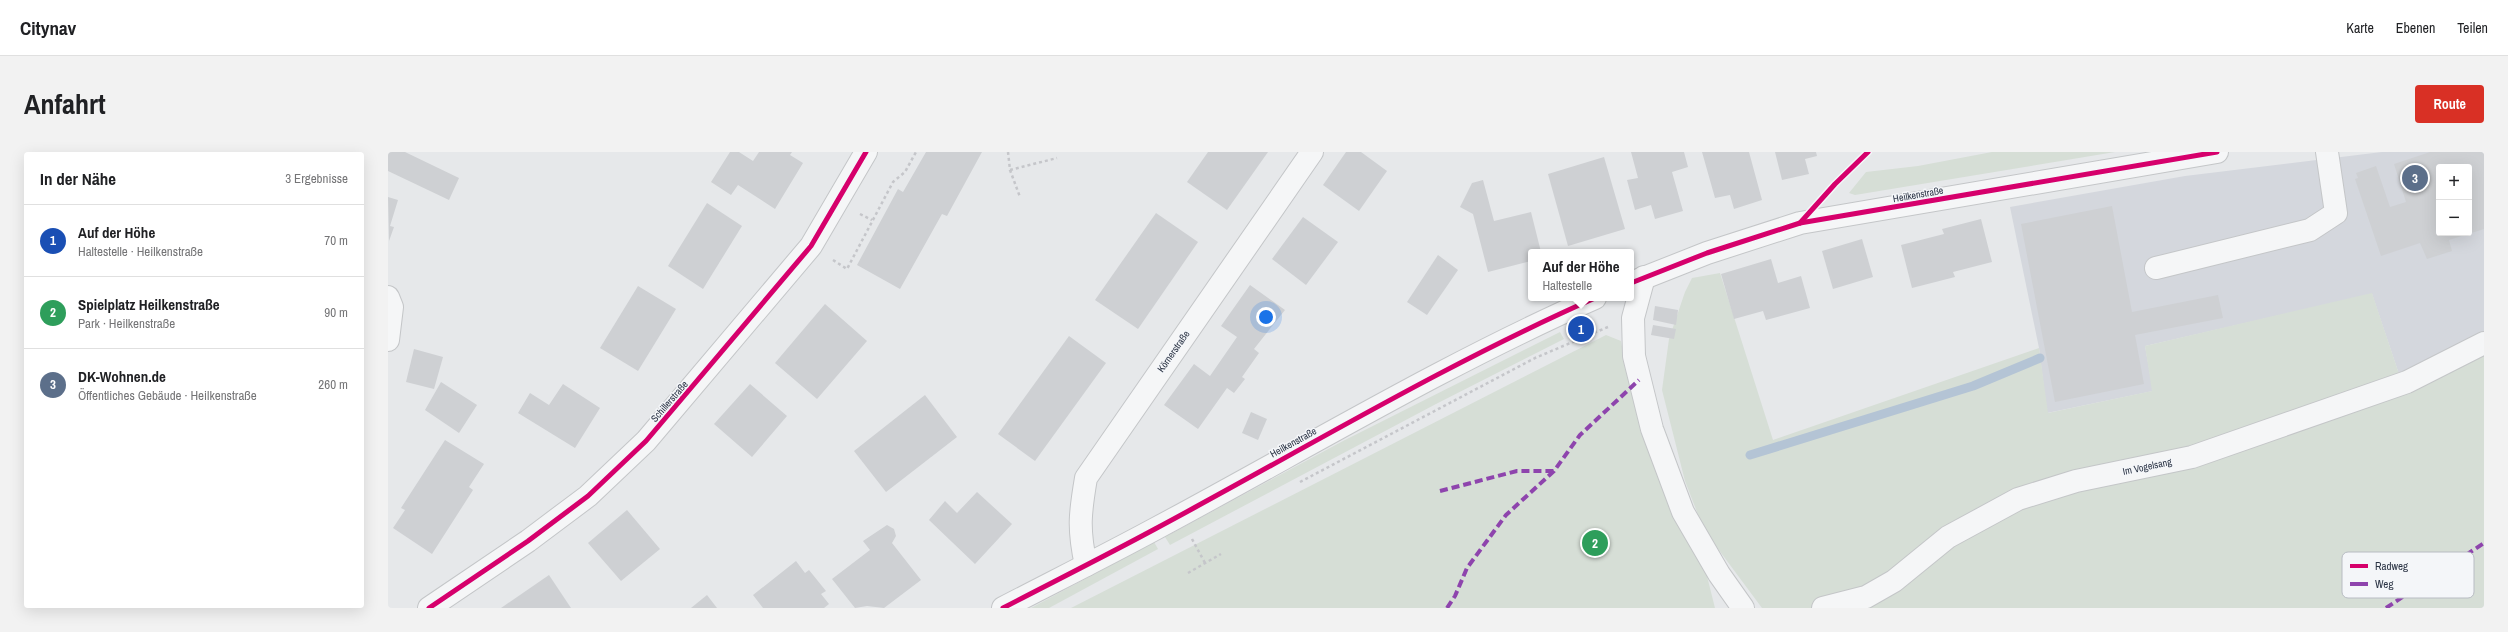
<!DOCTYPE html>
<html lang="de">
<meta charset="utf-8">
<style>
:root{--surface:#fff;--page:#f2f2f2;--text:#202124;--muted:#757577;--line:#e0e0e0;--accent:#d93025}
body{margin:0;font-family:"Archivo Narrow",sans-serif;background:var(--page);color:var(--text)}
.controls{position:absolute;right:12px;top:12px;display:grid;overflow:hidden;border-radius:4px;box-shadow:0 4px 16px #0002}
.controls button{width:36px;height:36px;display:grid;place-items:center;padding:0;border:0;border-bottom:1px solid var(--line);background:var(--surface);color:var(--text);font:20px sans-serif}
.you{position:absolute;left:878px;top:165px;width:14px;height:14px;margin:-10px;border:3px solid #fff;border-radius:50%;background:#1a73e8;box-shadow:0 0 0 6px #1a73e833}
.badge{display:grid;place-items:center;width:26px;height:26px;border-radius:50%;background:var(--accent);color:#fff;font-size:13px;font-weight:700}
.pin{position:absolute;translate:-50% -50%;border:2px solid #fff;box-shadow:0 1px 4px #0006}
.popup{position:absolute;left:1140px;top:97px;width:106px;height:52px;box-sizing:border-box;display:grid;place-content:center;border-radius:4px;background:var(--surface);filter:drop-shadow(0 1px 3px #0005);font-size:13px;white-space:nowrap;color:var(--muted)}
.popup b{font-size:15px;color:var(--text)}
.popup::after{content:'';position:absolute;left:50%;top:100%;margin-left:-8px;border:8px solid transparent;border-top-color:var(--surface)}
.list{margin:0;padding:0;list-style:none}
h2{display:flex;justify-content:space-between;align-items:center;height:52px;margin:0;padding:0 16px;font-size:17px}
h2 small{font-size:13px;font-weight:400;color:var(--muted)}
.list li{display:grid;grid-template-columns:26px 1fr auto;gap:12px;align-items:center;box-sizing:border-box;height:72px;padding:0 16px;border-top:1px solid var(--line)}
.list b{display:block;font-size:15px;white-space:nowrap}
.list p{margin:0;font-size:13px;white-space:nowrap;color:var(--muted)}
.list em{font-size:13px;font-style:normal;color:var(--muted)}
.map{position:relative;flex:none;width:2096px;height:456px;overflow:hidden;border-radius:4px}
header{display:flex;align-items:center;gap:24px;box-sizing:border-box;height:56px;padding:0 20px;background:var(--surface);border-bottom:1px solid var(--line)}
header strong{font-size:19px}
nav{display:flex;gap:22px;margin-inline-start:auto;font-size:14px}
.intro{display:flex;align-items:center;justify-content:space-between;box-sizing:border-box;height:96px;padding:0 24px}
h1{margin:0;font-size:28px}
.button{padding:10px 18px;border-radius:4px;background:var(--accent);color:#fff;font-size:14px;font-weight:700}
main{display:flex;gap:24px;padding:0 24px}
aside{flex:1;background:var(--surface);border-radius:4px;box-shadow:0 4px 16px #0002}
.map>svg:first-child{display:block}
</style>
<header>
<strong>Citynav</strong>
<nav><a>Karte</a><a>Ebenen</a><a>Teilen</a></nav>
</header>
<div class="intro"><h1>Anfahrt</h1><a class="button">Route</a></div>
<main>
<aside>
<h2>In der Nähe<small>3 Ergebnisse</small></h2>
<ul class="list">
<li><span class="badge" style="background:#1a4fb4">1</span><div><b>Auf der Höhe</b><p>Haltestelle · Heilkenstraße</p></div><em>70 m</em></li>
<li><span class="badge" style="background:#2e9e5b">2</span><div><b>Spielplatz Heilkenstraße</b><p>Park · Heilkenstraße</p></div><em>90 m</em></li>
<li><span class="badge" style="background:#5c6f8a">3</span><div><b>DK-Wohnen.de</b><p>Öffentliches Gebäude · Heilkenstraße</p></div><em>260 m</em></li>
</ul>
</aside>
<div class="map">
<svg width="2096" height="456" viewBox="0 0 2096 456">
<rect width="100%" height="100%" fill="#e6e8ea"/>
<path fill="#d4d7dd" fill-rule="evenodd" d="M1994,0h102v183l-85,39 -27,-80 -227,52 8,45 -106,22 -8,-65 -29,-141 175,-31zM2051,15h30v66h-30z"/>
<g fill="#d6ded6">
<polygon points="1604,0 1727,0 1467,43 1461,41 1478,20 1530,14"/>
<polygon points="1332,121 1385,288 1651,196 1660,261 1764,239 1757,194 1984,141 2011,222 2096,183 2096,456 1374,456 1316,378 1297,329 1274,238 1281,187 1297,140 1304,126"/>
<polygon points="1172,180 1176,187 1048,252 782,393 777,385 955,289"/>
<polygon points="1218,183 1233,189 1237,212 1285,364 1319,424 1327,456 683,456"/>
<polygon points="766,390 770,397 661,456 643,456"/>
</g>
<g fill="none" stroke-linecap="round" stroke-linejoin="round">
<polyline stroke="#b4c4d5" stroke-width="9" points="1362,303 1585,234 1652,206"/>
</g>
<g fill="#ced0d3" fill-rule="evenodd">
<polygon points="0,0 17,0 71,26 61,48 0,19"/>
<polygon points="342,0 351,0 365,9 371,0 404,0 402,3 415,11 387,57 350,33 343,43 323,30"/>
<polygon points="538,0 594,0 559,64 554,62 512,137 469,113 510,37 515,40"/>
<polygon points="820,0 880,0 839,58 799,30"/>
<polygon points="958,0 973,0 999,19 971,59 935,33"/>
<polygon points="1243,0 1296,0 1300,15 1284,20 1295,59 1267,67 1263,53 1247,58 1239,28 1250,26"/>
<polygon points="1314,0 1361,0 1374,48 1346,57 1342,43 1327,46"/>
<polygon points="1387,0 1428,0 1429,4 1417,7 1421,22 1394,28"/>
<path d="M2042,0h54v77l-35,11 3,11 -25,8 -7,-16 -39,13 -26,-77 3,-1 -2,-5 20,-7 14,41 16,-5 -12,-38zM2051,15h30v66h-30z"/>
<polygon points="1216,5 1237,77 1180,94 1160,22"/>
<polygon points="1095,28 1106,69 1143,60 1153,100 1143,100 1143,109 1100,120 1085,62 1072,55 1084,31"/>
<polygon points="0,45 10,48 2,74 6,75 1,89"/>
<polygon points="319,51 354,74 315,137 280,114"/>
<polygon points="1724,54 1744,160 1830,143 1835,166 1747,183 1756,232 1667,250 1633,72"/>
<polygon points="768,61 810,90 750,177 707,148"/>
<polygon points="915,65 950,90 918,133 884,107"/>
<polygon points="1593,67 1604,110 1565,120 1567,125 1524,136 1513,93 1556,82 1554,77"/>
<polygon points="1474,87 1485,125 1445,137 1434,99"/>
<polygon points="1050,103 1070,118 1039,163 1019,150"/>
<polygon points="1383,107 1390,131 1413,124 1422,156 1378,168 1375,159 1346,167 1333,122"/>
<polygon points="862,133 897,158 866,197 871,201 854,225 857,227 846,241 839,236 810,277 776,253 806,212 822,224 849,185 833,174"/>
<polygon points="250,134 288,157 250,219 212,196"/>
<polygon points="437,152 479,189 429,247 387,211"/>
<polygon points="1267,154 1290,158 1288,173 1265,168"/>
<polygon points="1265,173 1288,177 1286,187 1263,183"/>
<polygon points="681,184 718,211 647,309 610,282"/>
<polygon points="26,197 55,205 46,237 18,230"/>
<polygon points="53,230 89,253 71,281 37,258"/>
<polygon points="175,232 212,256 187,296 130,261 142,241 161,253"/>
<polygon points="362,232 399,264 364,305 326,272"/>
<polygon points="537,243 569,285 498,340 466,299"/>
<polygon points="863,260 879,267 870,288 854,281"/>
<polygon points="57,288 96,312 81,335 85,338 44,402 5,376 17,358 13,356"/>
<polygon points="589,340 624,372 587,412 541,368 557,349 569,361"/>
<polygon points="239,358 272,397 233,429 200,391"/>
<polygon points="499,373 506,377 508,384 504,391 533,428 496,456 479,454 467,456 444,427 482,398 475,389"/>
<polygon points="408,409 417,421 421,418 438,439 433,442 441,452 436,456 375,456 365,443"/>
<polygon points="161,423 183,456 113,456"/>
<polygon points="319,443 329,456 303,456"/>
</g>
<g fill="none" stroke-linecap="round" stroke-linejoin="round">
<defs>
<g id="minor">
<polyline points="1768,116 1922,78 1948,61 1939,0"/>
<polyline points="1256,125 1245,166 1246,204 1264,277 1295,360 1331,422 1355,456"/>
<polyline points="1243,131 1319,101 1412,71 1829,0"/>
<polyline points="0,145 4,155 0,188"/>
<path d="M698,413c-8,-36 -6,-52 0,-87l226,-326"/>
<polyline points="41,456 140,389 200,344 258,289 423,94 478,0"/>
<path d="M615,456c50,-26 102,-52 152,-79 146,-78 288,-164 440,-231"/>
<polyline points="1435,456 1478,445 1506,429 1560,385 1630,347 1688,329 1804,305 2019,230 2096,191"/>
</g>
</defs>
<use href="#minor" stroke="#c4c6c8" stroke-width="24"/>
<g stroke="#c5c6ca" stroke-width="2.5" stroke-dasharray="3 3" stroke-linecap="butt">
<polyline points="620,0 622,18 632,45"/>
<polyline points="622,18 669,6"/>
<polyline points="1441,39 1480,0"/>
<polyline points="472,62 484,68"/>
<polyline points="445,108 459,117 505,30 517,20 528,0"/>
<polyline points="912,330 1147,206 1220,175"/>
<polyline points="804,387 817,411"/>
<polyline points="800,421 833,402"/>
</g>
<use href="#minor" stroke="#f5f6f7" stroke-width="22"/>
<g stroke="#8e44ad" stroke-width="4" stroke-dasharray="8 4" stroke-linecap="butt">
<polyline points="1052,339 1129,319 1166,319"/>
<polyline points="1059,456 1067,444 1079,416 1118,363 1166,319 1192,283 1251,228"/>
<polyline points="1998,456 2096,391"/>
</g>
<defs>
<g id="cycleway">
<polyline points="1412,71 1447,32 1480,0"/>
<polyline points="1243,131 1319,101 1412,71 1829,0"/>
<polyline points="41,456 140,389 200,344 258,289 423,94 478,0"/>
<path d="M615,456c50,-26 102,-52 152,-79 146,-78 288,-164 440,-231"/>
</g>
</defs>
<use href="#cycleway" stroke="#f4f6f9" stroke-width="8"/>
<use href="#cycleway" stroke="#d6006c" stroke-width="5"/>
</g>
<g text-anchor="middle" stroke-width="3" stroke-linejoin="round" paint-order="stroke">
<g font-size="10" fill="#2b3445" stroke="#f4f6f9">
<text transform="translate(1530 42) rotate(-10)" y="4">Heilkenstraße</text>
<text transform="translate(785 199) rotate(-55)" y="4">Körnerstraße</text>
<text transform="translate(281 249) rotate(-49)" y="4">Schillerstraße</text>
<text transform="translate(905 290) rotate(-29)" y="4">Heilkenstraße</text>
<text transform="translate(1759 314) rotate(-12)" y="4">Im Vogelsang</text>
</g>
</g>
<rect x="1954" y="400" width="132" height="46" rx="6" fill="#f4f6f9" stroke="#b8bcc3" stroke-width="1"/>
<rect x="1962" y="412" width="18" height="4" fill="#d6006c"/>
<rect x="1962" y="430" width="18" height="4" fill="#8e44ad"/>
<g font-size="11" fill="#2b3445">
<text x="1987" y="418">Radweg</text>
<text x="1987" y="436">Weg</text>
</g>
</svg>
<div class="controls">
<button>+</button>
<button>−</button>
</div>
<div class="you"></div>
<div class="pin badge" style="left:1193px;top:177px;background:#1a4fb4">1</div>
<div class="popup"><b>Auf der Höhe</b>Haltestelle</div>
<div class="pin badge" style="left:1207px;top:391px;background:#2e9e5b">2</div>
<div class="pin badge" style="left:2027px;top:26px;background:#5c6f8a">3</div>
</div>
</main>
